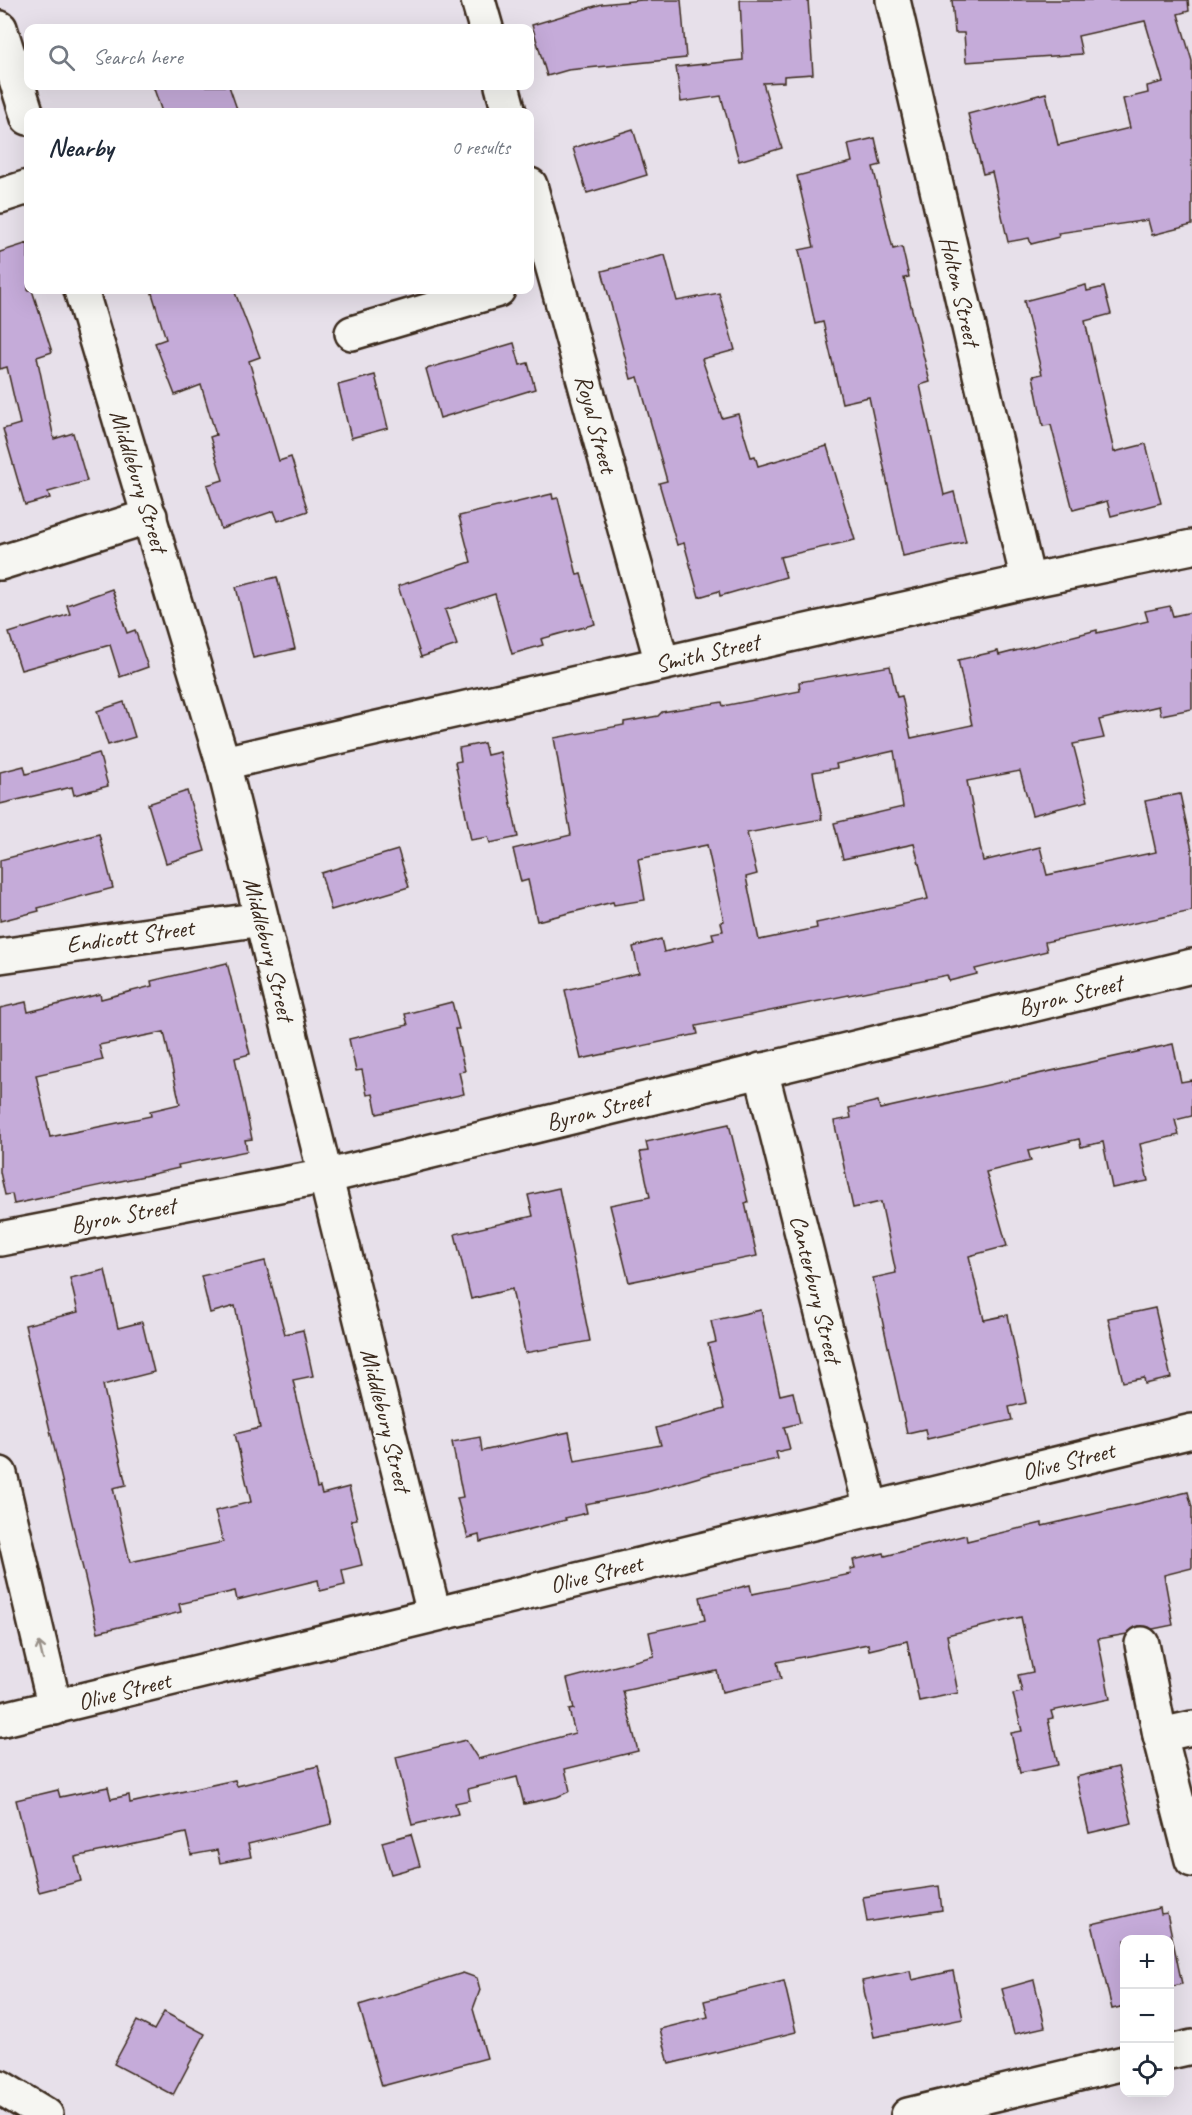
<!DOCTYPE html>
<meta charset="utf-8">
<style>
:root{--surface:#fff;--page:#f6f6f7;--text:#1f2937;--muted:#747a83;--line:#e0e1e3}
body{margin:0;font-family:Caveat,sans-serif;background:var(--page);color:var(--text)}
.controls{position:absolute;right:18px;bottom:18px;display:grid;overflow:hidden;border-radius:12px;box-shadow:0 6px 24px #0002}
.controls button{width:54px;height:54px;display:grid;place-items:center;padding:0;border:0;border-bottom:2px solid var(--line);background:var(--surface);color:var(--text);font:30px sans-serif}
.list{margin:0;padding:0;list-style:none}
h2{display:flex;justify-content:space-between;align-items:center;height:78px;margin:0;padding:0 24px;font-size:26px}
h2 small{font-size:20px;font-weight:400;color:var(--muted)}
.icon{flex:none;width:33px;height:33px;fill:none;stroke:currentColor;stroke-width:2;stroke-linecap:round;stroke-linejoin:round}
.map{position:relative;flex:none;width:1192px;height:2115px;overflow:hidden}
.search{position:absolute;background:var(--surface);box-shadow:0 6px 24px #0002;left:24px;top:24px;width:510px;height:66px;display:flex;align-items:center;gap:15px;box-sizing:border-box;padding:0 21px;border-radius:12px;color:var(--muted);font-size:22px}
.panel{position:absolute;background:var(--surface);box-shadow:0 6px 24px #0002;left:24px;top:108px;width:510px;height:186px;border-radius:12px}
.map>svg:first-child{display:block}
</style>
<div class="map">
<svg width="1192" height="2115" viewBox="0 0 1192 2115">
<rect width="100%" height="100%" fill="#e7e0ea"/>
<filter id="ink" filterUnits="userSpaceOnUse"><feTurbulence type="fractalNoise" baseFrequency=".0167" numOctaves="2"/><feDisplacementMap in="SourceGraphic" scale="12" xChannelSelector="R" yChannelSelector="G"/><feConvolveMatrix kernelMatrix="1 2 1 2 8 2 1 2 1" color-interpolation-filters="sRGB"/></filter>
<g filter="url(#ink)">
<g fill="#c5abd9" stroke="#3b2a1e" stroke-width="1.5" fill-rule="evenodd">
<polygon points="642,0 681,0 686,58 568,70 547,76 532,25 602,4"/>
<polygon points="740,0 808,0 813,74 784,76 784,82 763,83 782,148 739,161 721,96 681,102 676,67 743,60"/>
<polygon points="952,0 1188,0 1189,11 1178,14 1192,61 1192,225 1152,235 1148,220 1058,233 1059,237 1031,244 1029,238 1008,242 992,172 983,174 968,114 1046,93 1058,145 1130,128 1123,99 1148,93 1147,86 1163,82 1145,21 1078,36 1082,54 966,62 964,33 955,33"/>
<polygon points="153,86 229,86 238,112 162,112"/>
<polygon points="633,129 647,175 587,193 573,148"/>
<polygon points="875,138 881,165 873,167 893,249 902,247 909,277 904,278 930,382 920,385 944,495 954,492 966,542 903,556 869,397 842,403 823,322 815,324 799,250 814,247 797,176 852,162 848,144"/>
<polygon points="28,243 28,290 32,290 52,352 37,357 54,439 73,433 87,481 48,492 50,498 25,505 3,429 20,424 7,367 0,369 0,252"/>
<polygon points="665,255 677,301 719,293 735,350 702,359 722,418 738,414 751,457 755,456 758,466 827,446 855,540 780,557 786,577 720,596 719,591 699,597 684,543 677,545 659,483 667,481 638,377 631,379 602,271"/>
<polygon points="1086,285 1087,291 1104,287 1111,314 1085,321 1114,452 1146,444 1161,503 1111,516 1107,501 1073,510 1051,425 1043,426 1033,376 1042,374 1024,301"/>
<polygon points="151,290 234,290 260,357 249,361 279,461 291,457 308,511 278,521 274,511 221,529 207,485 223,480 210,437 216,435 201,385 175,395 155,343 166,339"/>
<polygon points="514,343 520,365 528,363 535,389 440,418 426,369"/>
<polygon points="375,375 388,428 351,438 338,385"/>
<polygon points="552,494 553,499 558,498 577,575 581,574 595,624 541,639 543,645 512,654 495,594 445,610 457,645 421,657 398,586 471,562 459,516"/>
<polygon points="277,577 295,649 253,658 236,587"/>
<polygon points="112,589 127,633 135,630 148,667 120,677 110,645 21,670 9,633 70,614 67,605"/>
<path d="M1170,606l3,10 19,-4v97l-31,6 -2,-9 -60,14 5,18 -31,6 15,57 -56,14 -12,-44 -53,10 16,80 57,-14 7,28 109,-23 -11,-51 35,-7 12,56v61l-147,31 2,9 -72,18 2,5 -28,7 -2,-6 -251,51 2,8 -117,25 -16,-69 74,-17 -6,-26 28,-8 3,13 50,-12 -2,-7 11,-2 -2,-9 3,-1 -17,-76 -69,14 7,41 -31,5 -1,-3 -76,19 -9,-41 -7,2 -8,-33 58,-14 -17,-97 70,-13v-3l34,-6 4,-4 60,-10 1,4 77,-15 -1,-9 91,-16 7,31 5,-1 9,42 61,-13 -14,-65 40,-9 1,4 98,-25v3l51,-12 -3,-10zM894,751l9,56 -69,16 9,36 71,-15 14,55 -112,24 1,5 -58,12 -13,-63 11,-3 -10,-41 75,-14 -9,-47 24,-4 -1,-4z"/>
<polygon points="124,702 135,737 108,745 97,711"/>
<polygon points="484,743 487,755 500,752 518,837 490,843 488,837 471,840 455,762 461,761 459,748"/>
<polygon points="99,753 108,786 74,795 72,787 0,804 0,772 24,766 26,774"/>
<polygon points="187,791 205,851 166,863 148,804"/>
<polygon points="99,834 113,888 38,908 39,911 0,921 0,860"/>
<polygon points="398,850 409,887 331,910 321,873"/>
<path d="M227,963l23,91 -15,4 17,81 -7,1 2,11 -69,14 1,3 -35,8 -130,28 -2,-10 -7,1 -5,-23v-164l26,-6 2,10 72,-18 1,5 51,-13 -1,-5zM164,1032l16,72 -30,7 1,5 -101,21 -14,-62 67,-15 -4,-15z"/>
<polygon points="452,1002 459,1029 455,1029 465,1071 459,1072 464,1094 377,1114 373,1094 367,1095 362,1070 356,1071 349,1039 408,1025 405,1014"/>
<polygon points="1173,1044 1181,1082 1192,1080 1192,1116 1175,1120 1179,1135 1140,1144 1148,1181 1112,1188 1103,1142 1081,1147 1079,1139 1028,1151 1031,1161 986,1172 1007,1246 969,1256 984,1320 1008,1315 1026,1403 1009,1407 1012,1420 927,1439 925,1429 907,1433 873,1278 896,1273 881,1202 853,1208 834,1121 851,1118 849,1108 878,1101 880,1109"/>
<polygon points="729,1124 748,1202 745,1203 757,1256 629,1282 610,1205 650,1197 640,1152 648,1151 646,1142"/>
<polygon points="559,1188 590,1341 525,1353 512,1289 471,1299 455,1234 533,1216 528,1195"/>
<polygon points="265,1261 285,1334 303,1330 313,1376 293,1380 317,1488 320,1487 322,1494 349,1487 357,1519 351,1520 362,1565 342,1570 345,1585 320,1591 318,1580 237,1600 235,1591 179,1604 181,1612 98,1632 25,1325 78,1312 70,1278 105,1270 118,1328 142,1322 154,1372 103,1385 126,1485 113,1488 130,1562 223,1542 215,1511 251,1502 235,1434 260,1428 235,1306 210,1313 201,1276"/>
<polygon points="1155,1308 1171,1378 1145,1384 1144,1378 1123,1382 1108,1318"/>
<polygon points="761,1310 780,1395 793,1392 800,1423 784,1427 790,1449 776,1452 778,1459 724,1470 647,1492 585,1504 587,1513 565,1518 566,1520 480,1542 479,1535 468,1538 457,1498 463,1497 452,1442 480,1437 482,1451 569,1432 575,1461 661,1445 656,1428 724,1409 708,1344 716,1342 711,1321"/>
<polygon points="1188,1492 1192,1507 1192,1568 1164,1575 1173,1625 1153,1629 1139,1626 1127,1634 1098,1639 1110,1699 1051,1711 1053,1718 1048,1719 1058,1765 1020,1773 1011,1733 1022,1731 1013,1694 1022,1692 1018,1675 1033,1672 1021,1617 947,1635 958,1693 919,1701 907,1641 869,1650 868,1644 777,1662 781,1679 722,1692 717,1671 623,1691 638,1751 565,1769 570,1791 557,1797 524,1804 517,1777 468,1789 470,1800 455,1803 458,1814 412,1825 396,1757 466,1740 478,1759 575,1733 569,1710 574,1709 567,1679 654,1656 649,1632 705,1620 700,1597 750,1585 752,1594 851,1574 850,1569 855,1568 853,1560 884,1553 885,1556 966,1535 967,1541 1042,1523 1042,1526"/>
<polygon points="318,1766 332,1824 248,1844 251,1857 220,1863 217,1850 191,1855 186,1833 75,1857 81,1881 39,1892 16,1800 58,1790 60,1797 108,1787 111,1799 129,1795 130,1803 235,1780 237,1786"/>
<polygon points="1118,1767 1132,1823 1089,1833 1076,1777"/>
<polygon points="411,1834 420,1866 391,1874 382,1842"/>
<polygon points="939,1886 942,1910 867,1922 863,1897"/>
<polygon points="1160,1908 1161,1914 1167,1913 1182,1984 1170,1987 1170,1940 1125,1940 1125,2006 1112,2009 1092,1924"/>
<polygon points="910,1971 912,1980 953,1971 963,2019 874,2037 862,1981"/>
<polygon points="463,1973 477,1978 480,1990 473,2009 487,2058 382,2086 359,2005"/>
<polygon points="1034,1980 1045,2027 1014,2034 1002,1989"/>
<polygon points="784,1981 796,2032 669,2064 660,2029 708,2017 704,2001"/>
<polygon points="164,2012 205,2034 173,2095 114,2064 137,2021 154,2030"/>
</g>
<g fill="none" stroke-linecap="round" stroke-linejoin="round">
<defs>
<g id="minor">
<polyline points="478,0 486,28"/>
<polyline points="893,0 1028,581"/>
<polyline points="0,28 28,118"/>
<polyline points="502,86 509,112"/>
<polyline points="530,185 662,663"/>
<polyline points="0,196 28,187"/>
<polyline points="81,290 223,763 434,1614"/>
<polyline points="352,333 498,290"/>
<polyline points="0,563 150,516"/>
<polyline points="223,763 1028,581 1192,547"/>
<polyline points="0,956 261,919"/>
<polyline points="761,1070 871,1509"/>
<polyline points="0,1239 341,1173 1192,966"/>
<polyline points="0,1474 55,1708"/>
<polyline points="1142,1644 1160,1735"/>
<polyline points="0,1720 1192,1431"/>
<polyline points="1192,1728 1160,1735 1192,1860"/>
<polyline points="1170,2052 1192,2047"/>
<polyline points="0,2087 46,2115"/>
<polyline points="908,2115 1124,2063"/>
</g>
</defs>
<use href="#minor" stroke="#3b2a1e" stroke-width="38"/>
<use href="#minor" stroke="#f6f6f2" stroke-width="33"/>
</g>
<defs><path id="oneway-shaft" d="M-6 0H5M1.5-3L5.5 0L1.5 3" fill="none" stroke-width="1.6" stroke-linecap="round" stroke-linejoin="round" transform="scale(1.5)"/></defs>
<use stroke="#989088" href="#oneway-shaft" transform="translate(41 1651) rotate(-103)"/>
</g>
<g text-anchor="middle" stroke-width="4.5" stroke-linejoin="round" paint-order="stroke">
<g font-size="24" fill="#3b2a1e" stroke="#f6f6f2">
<text transform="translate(960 291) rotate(77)" y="8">Holton Street</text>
<text transform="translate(596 424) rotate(75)" y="8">Royal Street</text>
<text transform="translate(139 481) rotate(73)" y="8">Middlebury Street</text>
<text transform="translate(707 653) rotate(-13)" y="8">Smith Street</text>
<text transform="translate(130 936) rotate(-8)" y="8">Endicott Street</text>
<text transform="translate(269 949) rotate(76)" y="8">Middlebury Street</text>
<text transform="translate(1070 995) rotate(-14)" y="8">Byron Street</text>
<text transform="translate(598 1110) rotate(-14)" y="8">Byron Street</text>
<text transform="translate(123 1215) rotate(-11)" y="8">Byron Street</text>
<text transform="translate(816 1289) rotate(76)" y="8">Canterbury Street</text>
<text transform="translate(386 1420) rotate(76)" y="8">Middlebury Street</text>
<text transform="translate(1068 1461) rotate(-14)" y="8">Olive Street</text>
<text transform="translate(596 1574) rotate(-14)" y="8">Olive Street</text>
<text transform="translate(124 1691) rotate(-14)" y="8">Olive Street</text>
</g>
</g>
</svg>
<div class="controls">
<button>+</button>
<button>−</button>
<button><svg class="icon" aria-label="locate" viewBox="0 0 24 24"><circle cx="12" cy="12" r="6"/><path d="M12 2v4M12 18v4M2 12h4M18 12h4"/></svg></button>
</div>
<div class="search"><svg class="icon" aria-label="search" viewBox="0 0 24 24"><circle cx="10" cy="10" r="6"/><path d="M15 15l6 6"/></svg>Search here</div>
<section class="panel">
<h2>Nearby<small>0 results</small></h2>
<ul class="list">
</ul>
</section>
</div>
